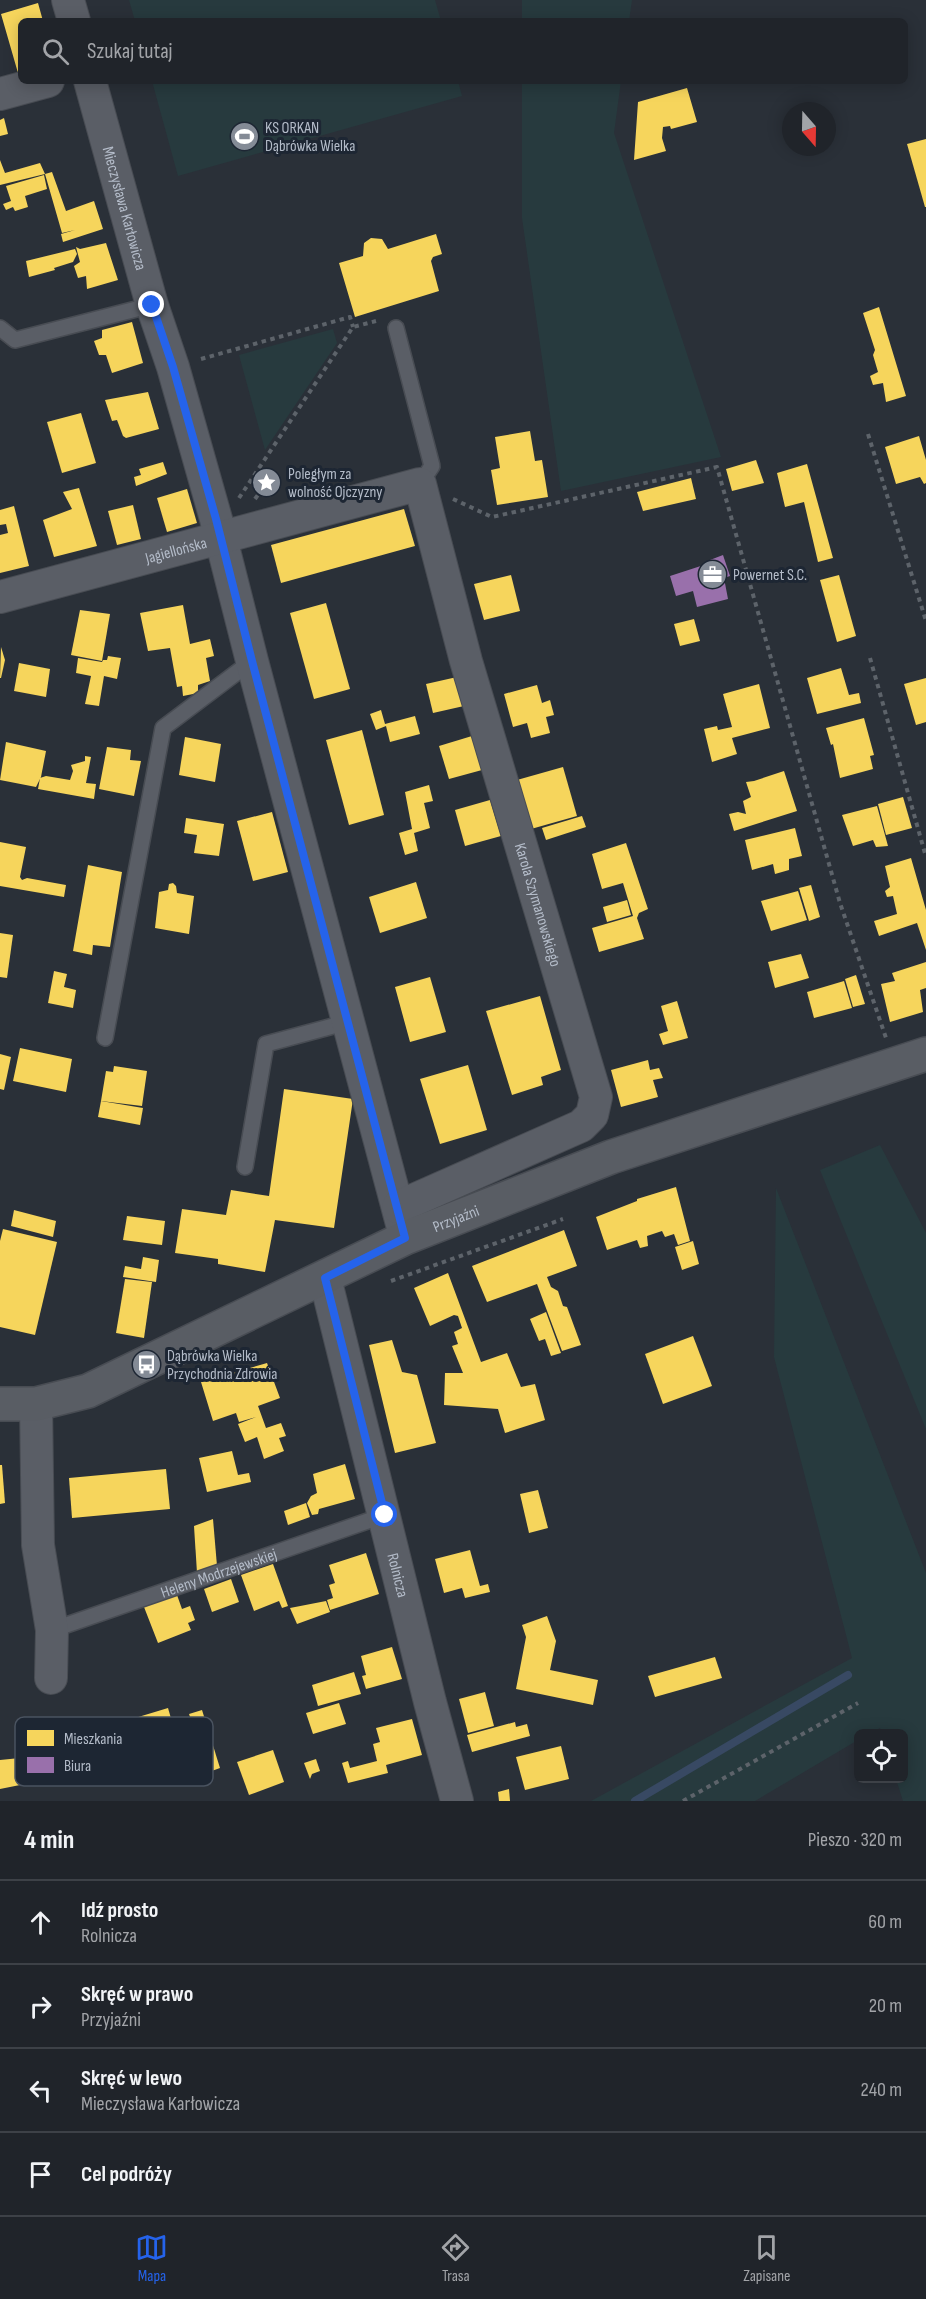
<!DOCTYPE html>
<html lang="pl">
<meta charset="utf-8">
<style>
:root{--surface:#20242a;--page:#282c32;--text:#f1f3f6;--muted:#a2a4a8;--line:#3d4147;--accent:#2563eb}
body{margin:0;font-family:"Sofia Sans Condensed",sans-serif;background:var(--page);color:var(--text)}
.controls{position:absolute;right:18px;bottom:18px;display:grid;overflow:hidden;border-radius:9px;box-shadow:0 3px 15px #0003}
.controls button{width:54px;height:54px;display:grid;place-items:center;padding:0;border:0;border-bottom:2px solid var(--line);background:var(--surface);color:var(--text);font:30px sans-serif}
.compass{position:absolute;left:782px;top:102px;width:54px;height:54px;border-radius:50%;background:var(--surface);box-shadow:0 3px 15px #0003;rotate:160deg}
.stop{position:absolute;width:18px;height:18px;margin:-14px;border:4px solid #2563eb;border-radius:50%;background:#fff}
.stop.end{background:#2563eb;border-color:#fff;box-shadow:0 2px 6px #0008}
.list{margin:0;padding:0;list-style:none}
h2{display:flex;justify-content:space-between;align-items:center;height:78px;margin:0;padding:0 24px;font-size:26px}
h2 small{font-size:20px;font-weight:400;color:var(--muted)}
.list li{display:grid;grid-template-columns:39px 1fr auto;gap:18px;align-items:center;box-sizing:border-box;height:84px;padding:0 24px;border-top:2px solid var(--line)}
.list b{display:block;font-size:22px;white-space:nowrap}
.list p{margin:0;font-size:20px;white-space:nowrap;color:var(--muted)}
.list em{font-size:20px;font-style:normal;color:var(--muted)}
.icon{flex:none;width:33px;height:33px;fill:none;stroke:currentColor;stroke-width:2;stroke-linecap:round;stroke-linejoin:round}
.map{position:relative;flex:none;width:926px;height:1801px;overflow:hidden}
.search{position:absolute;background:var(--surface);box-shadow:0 3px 15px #0003;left:18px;right:18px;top:18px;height:66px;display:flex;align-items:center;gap:15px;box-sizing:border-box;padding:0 21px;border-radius:9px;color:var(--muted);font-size:22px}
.sheet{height:414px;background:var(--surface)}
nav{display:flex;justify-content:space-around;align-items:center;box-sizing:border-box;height:84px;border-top:2px solid var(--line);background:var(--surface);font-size:16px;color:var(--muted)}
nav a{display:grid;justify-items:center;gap:3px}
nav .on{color:var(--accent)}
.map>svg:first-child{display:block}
</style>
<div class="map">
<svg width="926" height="1801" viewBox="0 0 926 1801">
<rect width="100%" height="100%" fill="#2a3038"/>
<g fill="#273a3e">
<polygon points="129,0 435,0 441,21 135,21"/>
<polygon points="522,0 632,0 629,21 522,21"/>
<polygon points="152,81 458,81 462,96 178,176"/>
<polygon points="522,81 621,81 614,133 721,457 561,491 522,218"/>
<polygon points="333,329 337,343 265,450 239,355"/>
<polygon points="880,1145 926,1233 926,1429 820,1170"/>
<polygon points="776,1188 926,1573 926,1801 903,1801 896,1779 904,1778 904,1734 882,1733 880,1728 870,1733 858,1734 858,1740 755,1801 591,1801 852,1658 774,1357"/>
</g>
<g fill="#f6d55c">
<polygon points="38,3 43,21 21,21 21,73 18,73 1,14"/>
<polygon points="687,88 697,122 671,129 670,126 663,127 662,138 666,151 634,160 638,102"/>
<polygon points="4,118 8,134 0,136 0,120"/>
<polygon points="926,139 926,207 925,207 907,144"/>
<polygon points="0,160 5,173 40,163 45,174 0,185"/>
<polygon points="52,172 66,211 94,201 103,229 63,242 61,234 75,230 62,233 45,174"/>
<polygon points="44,175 47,189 25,196 28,207 15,211 13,207 6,210 3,204 11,201 6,186"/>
<polygon points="436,234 442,254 433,257 431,261 439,291 355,317 339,263 363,256 364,243 371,238 382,239 388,249"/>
<polygon points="106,243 118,280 87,289 86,276 78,278 74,266 80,262 76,247 80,249"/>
<polygon points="75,249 77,254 73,262 54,268 55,270 29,277 26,261"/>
<polygon points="879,307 906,396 886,402 883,383 873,385 870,376 878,372 873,355 875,350 863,313"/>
<polygon points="132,322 143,363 112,373 106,355 99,355 94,341 102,338 102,330"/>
<polygon points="148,392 159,429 126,438 123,436 117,420 112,421 105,400"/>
<polygon points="81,413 96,463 62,473 47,422"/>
<polygon points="530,431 535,461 542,460 548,497 497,505 491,470 500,468 495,437"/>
<polygon points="919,436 926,460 926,483 924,484 920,477 896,484 885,447"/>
<polygon points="756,460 764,483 732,491 726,469"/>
<polygon points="163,462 167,474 136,486 134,477 141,475 139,469"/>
<polygon points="807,464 833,558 818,562 804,502 785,507 777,473"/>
<polygon points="691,478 696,499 643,511 637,492"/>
<polygon points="79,488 97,546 54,557 43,520 72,509 63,492"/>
<polygon points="187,489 197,523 167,532 157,498"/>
<polygon points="133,505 141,539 117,545 108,511"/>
<polygon points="14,506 29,566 0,573 0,535 8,533 6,524 0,525 0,510"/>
<polygon points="404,509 415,546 281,583 271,545"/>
<polygon points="511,575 520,611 484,620 474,584"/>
<polygon points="839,575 856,636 837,642 820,580"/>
<polygon points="326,603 350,689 314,699 290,613"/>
<polygon points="183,605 190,644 210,639 214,656 206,658 210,681 198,685 198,693 183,696 182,686 177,687 170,648 148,651 140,613"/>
<polygon points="80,610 110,614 102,661 71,655"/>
<polygon points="694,619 700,641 680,646 674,624"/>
<polygon points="1,647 5,660 1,678 0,678"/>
<polygon points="108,656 121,658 117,679 104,676 99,706 85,704 91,676 76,673 78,658 102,662 103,660 107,660"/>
<polygon points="19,663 50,669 46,697 14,691"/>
<polygon points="841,668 849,695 859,693 861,703 817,714 807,678"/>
<polygon points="457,677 464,706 433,713 426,684"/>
<polygon points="926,678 926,722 916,725 904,684"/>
<polygon points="759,684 770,728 732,738 737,754 712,762 704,729 717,726 718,730 732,727 723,694"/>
<polygon points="537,685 542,703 550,700 554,715 546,717 550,733 531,738 527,723 513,727 504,694"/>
<polygon points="381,710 385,724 415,716 420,734 390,742 386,726 376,730 370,714"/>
<polygon points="864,718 874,755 870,756 873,769 840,778 833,744 831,745 826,728"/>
<polygon points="362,730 384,815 349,825 326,740"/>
<polygon points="472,736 482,770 449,779 439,746"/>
<polygon points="185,737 221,744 215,782 179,775"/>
<polygon points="6,742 46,751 41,777 36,787 0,780"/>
<polygon points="107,747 131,750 130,760 141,761 134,796 99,789"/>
<polygon points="85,756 91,757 86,783 96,784 94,799 38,789 40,778 46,776 70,780 73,771 71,765 85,761"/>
<polygon points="563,767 577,816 531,829 517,780"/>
<polygon points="784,771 797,811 734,831 729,814 738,812 746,814 743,801 751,797 746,782 754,781"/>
<polygon points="429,785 433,801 424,803 430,828 414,833 418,851 405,855 399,833 412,829 405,792"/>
<polygon points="903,797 912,828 886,835 878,804"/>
<polygon points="490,800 501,836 465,846 455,810"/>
<polygon points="877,806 888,846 876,847 873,840 853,846 842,815"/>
<polygon points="272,812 288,872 253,881 237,821"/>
<polygon points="582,816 586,827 546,840 542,828"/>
<polygon points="186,818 224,824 219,856 194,853 197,835 184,833"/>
<polygon points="795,828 802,856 789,859 789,870 775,874 773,864 752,870 745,840"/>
<polygon points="0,842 26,847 20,877 22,880 27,878 66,885 64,897 0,886"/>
<polygon points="626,843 648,909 639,913 637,918 644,939 599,952 592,928 633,916 623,883 602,889 592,854"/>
<polygon points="911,858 926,910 926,950 917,923 879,936 874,921 897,914 893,896 887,897 885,891 890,887 885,866"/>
<polygon points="88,865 122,872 110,947 93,945 92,955 73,951"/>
<polygon points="416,882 427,918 380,933 369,897"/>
<polygon points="173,883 176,886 177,893 194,896 189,934 155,928 159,892 168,890 169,884"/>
<polygon points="811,885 820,917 809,921 799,888"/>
<polygon points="798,891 807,920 771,931 761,901"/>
<polygon points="627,900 631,915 607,922 603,907"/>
<polygon points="0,933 13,935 7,978 0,977"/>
<polygon points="801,954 809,978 775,988 768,962"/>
<polygon points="926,962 926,988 920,990 923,1012 890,1022 881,984 895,981 892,973"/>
<polygon points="54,971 67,974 64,987 76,990 73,1008 48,1003"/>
<polygon points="856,975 865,1004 853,1007 845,979"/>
<polygon points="430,977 446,1032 410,1042 395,987"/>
<polygon points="844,981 852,1008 814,1018 807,992"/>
<polygon points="540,996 561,1070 541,1077 543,1085 512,1095 486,1011"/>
<polygon points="677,1001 688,1038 663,1045 659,1034 668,1031 661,1006"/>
<polygon points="20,1048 72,1059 66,1092 13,1081"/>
<polygon points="0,1054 11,1057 4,1090 0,1089"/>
<polygon points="648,1060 650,1070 659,1068 663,1078 653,1080 658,1097 621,1107 611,1070"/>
<polygon points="468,1065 487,1130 440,1144 420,1079"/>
<polygon points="114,1066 147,1071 142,1106 101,1101 106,1071 113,1072"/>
<polygon points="284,1089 353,1099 334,1228 275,1220 265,1272 218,1264 218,1259 175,1253 182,1209 226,1215 231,1190 269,1196"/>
<polygon points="101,1101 143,1108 140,1125 98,1117"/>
<polygon points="676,1187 690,1241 678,1245 674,1234 665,1237 662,1231 647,1236 648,1246 640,1248 637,1240 607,1250 596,1217 637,1201 637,1199"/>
<polygon points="14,1210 56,1221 53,1237 11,1226"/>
<polygon points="127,1216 165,1221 162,1245 123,1240"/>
<polygon points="3,1229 57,1242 35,1335 0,1327 0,1241"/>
<polygon points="564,1230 577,1266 547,1277 551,1287 558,1291 563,1306 567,1307 581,1345 562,1351 537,1284 487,1302 472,1266"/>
<polygon points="693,1241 699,1264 682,1270 675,1247"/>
<polygon points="143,1257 159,1260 156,1282 123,1277 125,1266 141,1269"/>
<polygon points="448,1273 481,1362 507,1353 521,1387 535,1384 545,1420 505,1433 498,1409 444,1405 445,1373 463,1373 452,1346 458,1344 454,1332 462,1328 458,1316 454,1315 430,1326 414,1288"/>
<polygon points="125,1279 152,1282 144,1338 116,1333"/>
<polygon points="546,1312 561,1353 551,1356 545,1339 539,1341 530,1319"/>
<polygon points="693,1336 712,1386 663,1404 645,1354"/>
<polygon points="392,1340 402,1372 417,1375 436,1443 395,1453 369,1345"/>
<polygon points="267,1363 280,1398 258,1406 266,1428 281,1423 286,1436 279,1438 284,1451 264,1459 257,1437 245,1442 238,1424 256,1417 239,1422 236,1413 213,1421 201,1382"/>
<polygon points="232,1451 238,1475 249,1473 251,1482 207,1492 199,1458"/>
<polygon points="345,1464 355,1499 319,1509 318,1514 312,1515 307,1503 311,1496 317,1493 313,1474"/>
<polygon points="0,1465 2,1465 5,1503 0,1504"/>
<polygon points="166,1469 170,1509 72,1518 69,1478"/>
<polygon points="538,1490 548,1528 529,1533 520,1494"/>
<polygon points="306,1503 310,1517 288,1525 284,1511"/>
<polygon points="213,1519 217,1566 197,1573 194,1526"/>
<polygon points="470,1550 480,1586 488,1584 490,1592 465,1598 462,1588 444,1593 435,1559"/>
<polygon points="366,1553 379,1594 330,1610 327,1600 333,1598 329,1585 335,1583 329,1565"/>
<polygon points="273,1564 288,1606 282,1608 279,1601 254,1611 241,1575"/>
<polygon points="231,1579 239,1602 212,1612 204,1589"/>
<polygon points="177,1595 182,1609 190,1606 195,1620 188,1623 191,1630 158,1643 144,1607"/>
<polygon points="326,1601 330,1612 297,1624 290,1608"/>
<polygon points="547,1616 556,1641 550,1670 598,1680 593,1705 516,1689 526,1637 522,1625"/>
<polygon points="392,1647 402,1679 366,1689 362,1676 366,1675 361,1656"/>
<polygon points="715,1657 722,1678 655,1697 648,1676"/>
<polygon points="354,1672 361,1694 318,1706 312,1685"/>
<polygon points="485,1692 494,1726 468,1733 459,1699"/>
<polygon points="339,1703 346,1724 313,1734 306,1713"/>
<polygon points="168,1708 179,1746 145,1755 135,1718"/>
<polygon points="202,1710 220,1768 209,1772 189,1714"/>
<polygon points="412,1719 422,1755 386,1765 388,1773 348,1783 342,1763 348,1761 350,1768 377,1761 373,1744 380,1742 376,1728"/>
<polygon points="515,1722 516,1727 527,1724 530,1736 472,1752 467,1735"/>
<polygon points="561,1746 569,1779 525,1790 516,1757"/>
<polygon points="273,1750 284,1782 249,1795 237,1762"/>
<polygon points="20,1758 25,1784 0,1789 0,1760"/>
<polygon points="316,1759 320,1771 312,1774 310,1779 304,1763"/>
<polygon points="509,1789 510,1801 499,1801 498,1792"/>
</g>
<polygon fill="#9970ab" points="723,555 730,576 724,578 728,599 697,607 693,591 676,596 670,576 710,563 710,560"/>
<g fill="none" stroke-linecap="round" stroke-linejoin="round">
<polyline stroke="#384963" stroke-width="8" points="635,1801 848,1675"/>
<defs>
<g id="lane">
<polyline points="0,328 15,340 152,305"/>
<polyline points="396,328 432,466 420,484"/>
<polyline points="105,1038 163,728 252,661"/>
<polyline points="245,1167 266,1044 348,1022"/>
<path id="s1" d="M52,1630l333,-115"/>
</g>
<g id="street">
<polyline points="68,0 74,21"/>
<path id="s2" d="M90,81l62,224 21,62 43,152 36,142 151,567"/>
<polyline points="0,94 48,81"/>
<path id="s3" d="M0,597l420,-113 46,177 130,436 -4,18 -11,11 -183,81"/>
<path id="s4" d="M325,1278l105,424 27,99"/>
<polyline points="36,1404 38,1545 52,1630 51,1678"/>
</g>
<g id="secondary">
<path id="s5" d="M0,1404h36l52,-13 317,-153 206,-81 315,-103"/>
</g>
</defs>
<use href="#lane" stroke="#484c53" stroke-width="18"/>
<use href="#street" stroke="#484c53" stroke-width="34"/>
<use href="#secondary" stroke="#484c53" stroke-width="36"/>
<g stroke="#5d636a" stroke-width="4" stroke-dasharray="4.5 4.5" stroke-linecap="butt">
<polyline points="201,359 350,317 353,327"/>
<polyline points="868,434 926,621"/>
<polyline points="239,498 353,327 376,321"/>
<polyline points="255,499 267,482"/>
<polyline points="453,499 492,517 717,467 840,903 886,1038"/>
<polyline points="870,658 926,857"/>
<polyline points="391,1281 563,1219"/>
<polyline points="683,1801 858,1703"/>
</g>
<use href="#lane" stroke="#5a5e66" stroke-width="15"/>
<use href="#street" stroke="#5a5e66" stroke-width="32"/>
<use href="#secondary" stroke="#595d64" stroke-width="33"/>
</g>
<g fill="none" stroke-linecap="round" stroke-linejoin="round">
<polyline stroke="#2563eb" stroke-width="8" points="152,305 173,367 216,519 252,661 405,1238 325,1278 385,1515"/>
</g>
<defs>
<symbol id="stadium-disc" viewBox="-11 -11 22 22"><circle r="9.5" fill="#848b96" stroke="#1d2633"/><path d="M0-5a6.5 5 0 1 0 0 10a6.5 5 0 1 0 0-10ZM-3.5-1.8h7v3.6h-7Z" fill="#fff"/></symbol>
<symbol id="sight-disc" viewBox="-11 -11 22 22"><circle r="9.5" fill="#848b96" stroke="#1d2633"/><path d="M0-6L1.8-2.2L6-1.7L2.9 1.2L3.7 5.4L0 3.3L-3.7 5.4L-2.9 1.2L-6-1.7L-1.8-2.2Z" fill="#fff"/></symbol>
<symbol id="office-disc" viewBox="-11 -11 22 22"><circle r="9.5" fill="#848b96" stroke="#1d2633"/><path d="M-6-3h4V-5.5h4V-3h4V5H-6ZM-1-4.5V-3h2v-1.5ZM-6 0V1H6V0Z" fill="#fff"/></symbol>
<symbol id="bus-disc" viewBox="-11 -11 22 22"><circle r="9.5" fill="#848b96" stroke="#1d2633"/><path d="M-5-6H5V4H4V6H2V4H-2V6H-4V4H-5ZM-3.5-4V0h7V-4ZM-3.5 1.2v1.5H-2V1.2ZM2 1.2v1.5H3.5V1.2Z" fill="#fff"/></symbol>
</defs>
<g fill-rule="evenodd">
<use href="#stadium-disc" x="228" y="120" width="33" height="33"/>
<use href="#sight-disc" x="250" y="466" width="33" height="33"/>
<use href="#office-disc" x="696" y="558" width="33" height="33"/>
<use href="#bus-disc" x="130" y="1348" width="33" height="33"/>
</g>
<g text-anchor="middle" stroke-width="6" stroke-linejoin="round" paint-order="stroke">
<g font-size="16" fill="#b4bcc9" stroke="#1d2633" text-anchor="start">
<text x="265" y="133">KS ORKAN<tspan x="265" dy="18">Dąbrówka Wielka</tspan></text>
<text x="288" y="479">Poległym za<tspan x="288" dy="18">wolność Ojczyzny</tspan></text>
<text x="733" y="580">Powernet S.C.</text>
<text x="167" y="1361">Dąbrówka Wielka<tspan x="167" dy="18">Przychodnia Zdrowia</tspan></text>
</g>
<g font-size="16" fill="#b4bcc9" stroke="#1d2633">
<text dy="6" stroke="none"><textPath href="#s2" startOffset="132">Mieczysława Karłowicza</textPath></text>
<text dy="6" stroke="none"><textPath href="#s3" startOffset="182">Jagiellońska</textPath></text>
<text dy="6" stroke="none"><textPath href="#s3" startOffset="872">Karola Szymanowskiego</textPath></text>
<text dy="6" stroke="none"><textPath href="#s5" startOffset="496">Przyjaźni</textPath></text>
<text dy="6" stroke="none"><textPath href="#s1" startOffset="176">Heleny Modrzejewskiej</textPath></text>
<text dy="6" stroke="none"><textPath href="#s4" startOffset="306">Rolnicza</textPath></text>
</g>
</g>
<rect x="15" y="1717" width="198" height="69" rx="9" fill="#1d2633" stroke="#4a5360" stroke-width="1.5"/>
<rect x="27" y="1730" width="27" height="16" fill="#f6d55c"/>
<rect x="27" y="1757" width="27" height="16" fill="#9970ab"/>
<g font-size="16" fill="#b4bcc9">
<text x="64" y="1744">Mieszkania</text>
<text x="64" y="1771">Biura</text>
</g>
</svg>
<div class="controls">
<button><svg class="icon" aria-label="locate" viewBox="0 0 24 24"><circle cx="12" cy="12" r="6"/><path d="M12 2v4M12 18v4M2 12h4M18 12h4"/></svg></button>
</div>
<svg class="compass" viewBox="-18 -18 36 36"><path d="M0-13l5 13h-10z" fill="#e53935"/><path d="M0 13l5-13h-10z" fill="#a2a4a8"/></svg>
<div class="stop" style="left:385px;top:1515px"></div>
<div class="stop end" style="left:152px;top:305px"></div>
<div class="search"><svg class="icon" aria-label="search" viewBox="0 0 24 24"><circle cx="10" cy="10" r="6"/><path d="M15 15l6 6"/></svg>Szukaj tutaj</div>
</div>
<section class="sheet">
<h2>4 min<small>Pieszo · 320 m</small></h2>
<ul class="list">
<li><svg class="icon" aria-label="ahead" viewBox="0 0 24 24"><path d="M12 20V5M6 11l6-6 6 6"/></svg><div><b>Idź prosto</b><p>Rolnicza</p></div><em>60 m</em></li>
<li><svg class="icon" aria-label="right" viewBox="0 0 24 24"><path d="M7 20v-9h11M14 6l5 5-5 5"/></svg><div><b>Skręć w prawo</b><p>Przyjaźni</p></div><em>20 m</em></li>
<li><svg class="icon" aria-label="left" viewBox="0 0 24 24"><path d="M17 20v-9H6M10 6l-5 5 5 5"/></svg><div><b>Skręć w lewo</b><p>Mieczysława Karłowicza</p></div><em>240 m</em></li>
<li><svg class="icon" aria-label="arrive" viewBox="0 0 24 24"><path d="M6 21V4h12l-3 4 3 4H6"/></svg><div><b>Cel podróży</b></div></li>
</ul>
</section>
<nav>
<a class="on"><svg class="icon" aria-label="map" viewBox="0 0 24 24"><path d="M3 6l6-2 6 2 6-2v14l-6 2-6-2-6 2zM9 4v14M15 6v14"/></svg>Mapa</a>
<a><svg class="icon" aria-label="directions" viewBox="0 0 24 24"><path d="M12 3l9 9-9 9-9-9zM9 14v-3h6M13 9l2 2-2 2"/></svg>Trasa</a>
<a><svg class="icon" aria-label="saved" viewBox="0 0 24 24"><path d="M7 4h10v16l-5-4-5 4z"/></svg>Zapisane</a>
</nav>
